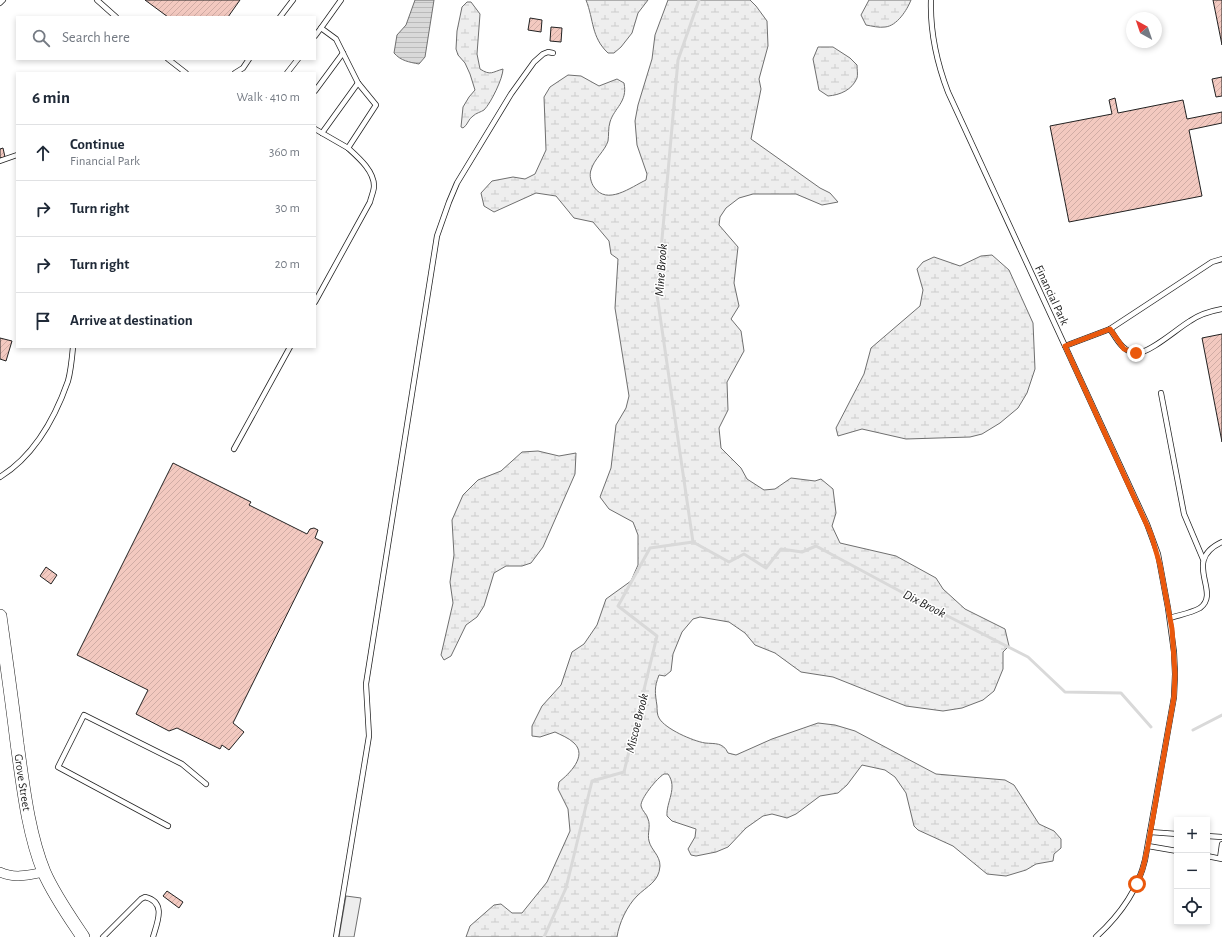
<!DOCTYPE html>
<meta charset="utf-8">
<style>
:root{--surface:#fff;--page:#f2f2f3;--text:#1f2937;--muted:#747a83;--line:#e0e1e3}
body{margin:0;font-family:"Alegreya Sans",sans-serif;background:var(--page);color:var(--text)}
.controls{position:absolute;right:12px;bottom:12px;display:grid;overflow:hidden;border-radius:0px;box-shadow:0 2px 6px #0003}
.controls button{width:36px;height:36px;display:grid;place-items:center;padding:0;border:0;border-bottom:1px solid var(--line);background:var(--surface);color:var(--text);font:20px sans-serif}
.compass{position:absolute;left:1126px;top:12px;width:36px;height:36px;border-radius:50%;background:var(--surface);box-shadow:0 2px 6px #0003;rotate:320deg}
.stop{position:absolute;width:12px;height:12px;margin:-9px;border:3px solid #ea580c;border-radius:50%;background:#fff}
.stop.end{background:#ea580c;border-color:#fff;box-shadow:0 1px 4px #0008}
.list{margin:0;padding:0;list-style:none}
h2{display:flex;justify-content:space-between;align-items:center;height:52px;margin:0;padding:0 16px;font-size:17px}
h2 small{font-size:13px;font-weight:400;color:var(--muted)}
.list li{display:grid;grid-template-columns:26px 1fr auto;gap:12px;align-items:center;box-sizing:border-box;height:56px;padding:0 16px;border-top:1px solid var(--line)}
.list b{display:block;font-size:15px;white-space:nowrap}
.list p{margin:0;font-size:13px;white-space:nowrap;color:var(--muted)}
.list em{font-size:13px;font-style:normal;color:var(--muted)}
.icon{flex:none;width:22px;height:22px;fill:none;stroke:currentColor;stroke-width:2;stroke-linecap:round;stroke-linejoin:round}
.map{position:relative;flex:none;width:1222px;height:937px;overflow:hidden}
.search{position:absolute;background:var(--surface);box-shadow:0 2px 6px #0003;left:16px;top:16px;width:300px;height:44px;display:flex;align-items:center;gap:10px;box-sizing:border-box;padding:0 14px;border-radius:0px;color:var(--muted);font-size:15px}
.panel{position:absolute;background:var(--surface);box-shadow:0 2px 6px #0003;left:16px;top:72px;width:300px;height:276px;border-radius:0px}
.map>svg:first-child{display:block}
</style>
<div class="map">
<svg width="1222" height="937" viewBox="0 0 1222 937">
<defs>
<pattern id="wetland-marsh" width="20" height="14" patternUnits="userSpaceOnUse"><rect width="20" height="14" fill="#eee"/><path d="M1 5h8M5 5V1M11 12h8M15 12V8" fill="none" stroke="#ccc"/></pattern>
<pattern id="water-rules" width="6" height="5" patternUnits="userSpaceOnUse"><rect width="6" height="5" fill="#d9d9d9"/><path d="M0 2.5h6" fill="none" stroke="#bababa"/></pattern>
<pattern id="building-hatch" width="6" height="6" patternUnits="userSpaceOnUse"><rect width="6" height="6" fill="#f3c9c0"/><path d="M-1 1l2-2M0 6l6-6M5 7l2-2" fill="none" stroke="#d0aca5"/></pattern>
</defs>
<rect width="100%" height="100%" fill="#fff"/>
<g fill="url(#wetland-marsh)" stroke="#6f6f6f">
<path d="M586,0h62l-10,13 -6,20 -11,14 -7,6h-6c-17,-16 -14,-33 -22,-53z"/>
<path d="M668,0h82l6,6 11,15 1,25 -9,33 2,10 -10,50 69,49 10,5 8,9 -16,3 -26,-11h-43l-14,4 -13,10 -6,9 -1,8 19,22 -4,36 5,23 -8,13 10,12 3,20 -17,31 1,28 -9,18 2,20 20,20 6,11 17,11 11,-1 16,-11 24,3 6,-2 12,10 3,24 -4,13 8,17 56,13 40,22 7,11 22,20 40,20 4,17 -6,6v17l-9,22 -11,9 -21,8 -19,3 -37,-5 -73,-29 -32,-5 -26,-19 -20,-8 -10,-12 -16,-11 -29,-5 -7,2 -11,13 -9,22 -2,17 -6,5 -6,-1c-5,13 -4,17 -2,31 0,3 0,9 2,12 6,11 34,23 46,25 10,1 18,-1 23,10l8,2 36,-16 46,-16 17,2 20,6 81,43 69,6 9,5 25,39 15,7 7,8v9l-7,6 -1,7 -17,3 -10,6 -20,6 -19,-2 -34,-28 -35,-16 -4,-4 -8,-33 -11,-16 -10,-7 -23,-5 -15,20 -9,8 -18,3 -24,18 -9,4 -15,-4 -9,2 -17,12 -18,19 -12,5 -20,4 -5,-1 -3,-6 7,-12 1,-8 -24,-8 -5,-5c-1,-14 11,-28 1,-42h-4c-7,4 -24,25 -23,32 1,5 6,8 7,13 3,7 -1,15 1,22 2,9 11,14 11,25 -1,16 -13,20 -23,30 -10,10 -18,27 -20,41h-151l4,-11 24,-21 7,-1 11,9h10l25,-31 23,-51 -2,-22 -10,-20 1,-7c10,-8 29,-26 15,-39 -5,-5 -13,-8 -19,-11l-15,5 -8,-1v-10l10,-20 19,-21 11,-33 12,-8 13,-19 9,-26 25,-18 7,-16v-30l-5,-13 -24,-13 -9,-12 11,-29 5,-43 10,-17 3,-12 -14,-88 3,-49 -7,-5 -2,-13 -16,-19 -19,-4 -18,-22 -20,-3 -42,19 -10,-6 -3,-13 11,-12 21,-4 12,2 10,-5 11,-24 -2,-53 6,-10 18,-12 13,1 18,10 18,-7 7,4c4,19 -10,25 -14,39 -2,6 -1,13 -2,19 -3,10 -14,18 -17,29 -2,5 0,13 3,17 13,19 37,0 52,-7l1,-6 -10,-29 -2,-24 3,-16 14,-46 3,-24z"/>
<path d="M869,0h42c-4,10 -14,26 -26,27 -6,1 -13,-1 -19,-2l-5,-10z"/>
<path d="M467,2h4l9,12 -3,40 3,15c11,7 12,3 23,0 0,9 -12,34 -19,41 -3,2 -8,3 -11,6 -5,3 -5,9 -10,12l-2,-1 2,-20 6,-10 6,-7 -5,-16 -5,-11 -7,-8 -2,-6 1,-18 5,-24z"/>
<path d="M818,47h15l17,11 7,7c0,4 1,10 0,13 -5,12 -17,17 -29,18l-9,-6 -6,-31z"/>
<polygon points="992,255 1009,270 1033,323 1035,369 1027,393 1018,408 1000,423 982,434 970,437 906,439 862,429 838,436 836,428 864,374 871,348 920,306 923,290 917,269 923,262 934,257 960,266 981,256"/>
<polygon points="538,451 559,456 576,453 575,474 543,547 531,563 522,566 506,566 494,573 484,606 477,617 466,625 451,656 444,660 441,655 453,603 450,582 454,555 452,520 463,495 478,480 501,471 522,452"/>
</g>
<polygon fill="#ededed" stroke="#6f6f6f" points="346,896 361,898 354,937 339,937"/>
<path fill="url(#water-rules)" stroke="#6f6f6f" d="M415,0h19l-9,57 -6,7c-10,-2 -18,-3 -25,-11l3,-18 9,-10z"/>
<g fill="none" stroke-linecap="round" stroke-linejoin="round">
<g stroke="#d9d9d9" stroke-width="3">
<polyline points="693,542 657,295 678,60 699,0"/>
<polyline points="693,542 729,562 744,554 766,568 781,549 802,552 816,546 922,603 1028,657 1065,692 1121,693 1151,727"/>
<polyline points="1193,730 1222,715"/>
<polyline points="544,937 566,888 592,781 624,772 657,636 618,606 650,548 693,542"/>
</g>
</g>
<g fill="url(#building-hatch)" stroke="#222">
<polygon points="145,0 240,0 228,17 168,17"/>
<polygon points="1213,0 1222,0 1222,45"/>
<polygon points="530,18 542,20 541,32 528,30"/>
<polygon points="551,27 562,28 561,42 550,41"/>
<polygon points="1222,77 1222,96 1216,97 1212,79"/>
<polygon points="1115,98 1118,113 1183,100 1187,119 1222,112 1222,123 1189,130 1202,196 1069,222 1050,126 1112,114 1109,100"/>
<polygon points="3,148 5,157 0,158 0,149"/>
<polygon points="1222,334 1222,442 1202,338"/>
<polygon points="0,338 12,341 6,361 0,359"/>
<polygon points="173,463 251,502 249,505 307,534 310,529 314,528 318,530 315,538 323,542 233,723 244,732 229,750 222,745 220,749 177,728 169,731 136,714 148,690 77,655"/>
<polygon points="46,567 57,575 51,584 40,576"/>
<polygon points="167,891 183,902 179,908 163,896"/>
</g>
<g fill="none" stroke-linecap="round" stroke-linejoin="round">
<defs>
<g id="service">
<polyline points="97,0 116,17"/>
<path d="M931,0c-1,31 6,63 17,92l199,432 11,30 10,54 6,44 1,22 -1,23 -29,163c-7,30 -26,56 -49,77"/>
<polyline points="0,3 3,0"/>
<polyline points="280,17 293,0"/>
<polyline points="315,36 321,28"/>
<polyline points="168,59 186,73"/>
<polyline points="235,73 243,68 249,59"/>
<polyline points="287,73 298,59"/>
<polyline points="315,91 343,53"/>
<polyline points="315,129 348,148 376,105 358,83 336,39 321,28 341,0"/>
<polyline points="322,133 358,83"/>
<polyline points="0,161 17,155"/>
<path d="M315,302l55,-100c1,-5 4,-11 4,-16 0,-15 -15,-28 -26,-38"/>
<path d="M1110,329c6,9 13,24 27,24 13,0 41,-25 53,-32 10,-7 21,-10 32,-12"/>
<polyline points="1065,346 1110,329 1212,262 1222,259"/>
<polyline points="1161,393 1184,514 1203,559"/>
<polyline points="234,449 290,347"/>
<path d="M0,477c34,-21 55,-59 68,-96 3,-11 4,-23 5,-34"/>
<path d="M1170,618c9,-3 21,-5 30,-10 22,-16 -19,-47 22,-66"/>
<polyline points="168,826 58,767 84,715 182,764 206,784"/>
<polyline points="1150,832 1177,834"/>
<polyline points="1207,836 1222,837"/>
<polyline points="1148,846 1177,851"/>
<polyline points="1207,856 1222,859"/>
<polyline points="1220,858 1222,844"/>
<path d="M103,937l38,-38 4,-2c22,5 12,26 8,40"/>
<polyline points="336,937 369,736 366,684 437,236 449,202 457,183 511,94 534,62 543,54 548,52 553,53"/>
</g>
<path id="minor" d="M0,872c15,7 29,3 44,0"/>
<g id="secondary">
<path id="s1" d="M0,616c6,43 12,85 17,127 6,42 11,90 27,129 10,23 25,44 39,65"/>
</g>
</defs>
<use href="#service" stroke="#222" stroke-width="6"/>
<use href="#minor" stroke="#222" stroke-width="10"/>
<use href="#secondary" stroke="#222" stroke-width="14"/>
<use href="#service" stroke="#fff" stroke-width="4.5"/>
<use href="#minor" stroke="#fff" stroke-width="9"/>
<use href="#secondary" stroke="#fff" stroke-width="13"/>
</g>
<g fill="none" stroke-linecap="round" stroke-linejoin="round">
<polyline stroke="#ea580c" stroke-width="5" points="1136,353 1124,349 1110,329 1065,346 1151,534 1160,565 1172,629 1175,674 1174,697 1148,846 1143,868 1137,884"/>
</g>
<g text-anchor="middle" stroke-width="3" stroke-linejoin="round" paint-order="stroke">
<g font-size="12" fill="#222" stroke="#fff">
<text transform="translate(1052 295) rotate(65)" y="4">Financial Park</text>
<text dy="4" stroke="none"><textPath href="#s1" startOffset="168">Grove Street</textPath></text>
</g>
<g font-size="13" font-style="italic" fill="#222" stroke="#fff">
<text transform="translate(660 270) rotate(-86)" y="5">Mine Brook</text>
<text transform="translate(925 603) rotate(27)" y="5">Dix Brook</text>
<text transform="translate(636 723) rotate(-76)" y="5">Miscoe Brook</text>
</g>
</g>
</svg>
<div class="controls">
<button>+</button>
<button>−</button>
<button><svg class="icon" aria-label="locate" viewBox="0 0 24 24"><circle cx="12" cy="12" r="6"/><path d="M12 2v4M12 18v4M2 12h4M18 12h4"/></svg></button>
</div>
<svg class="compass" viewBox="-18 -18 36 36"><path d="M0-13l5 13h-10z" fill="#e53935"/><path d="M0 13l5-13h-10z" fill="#747a83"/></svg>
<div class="stop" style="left:1137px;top:884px"></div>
<div class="stop end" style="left:1136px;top:353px"></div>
<div class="search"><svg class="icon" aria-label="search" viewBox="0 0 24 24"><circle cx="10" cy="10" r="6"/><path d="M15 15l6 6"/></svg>Search here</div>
<section class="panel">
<h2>6 min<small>Walk · 410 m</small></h2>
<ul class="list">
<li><svg class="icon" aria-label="ahead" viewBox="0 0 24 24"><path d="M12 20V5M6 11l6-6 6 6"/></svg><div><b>Continue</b><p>Financial Park</p></div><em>360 m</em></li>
<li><svg class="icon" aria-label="right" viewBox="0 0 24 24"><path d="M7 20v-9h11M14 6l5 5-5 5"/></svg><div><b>Turn right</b></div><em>30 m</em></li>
<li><svg class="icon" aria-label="right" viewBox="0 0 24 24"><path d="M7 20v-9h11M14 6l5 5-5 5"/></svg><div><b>Turn right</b></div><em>20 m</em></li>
<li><svg class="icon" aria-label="arrive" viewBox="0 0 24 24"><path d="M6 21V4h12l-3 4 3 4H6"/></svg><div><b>Arrive at destination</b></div></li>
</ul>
</section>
</div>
